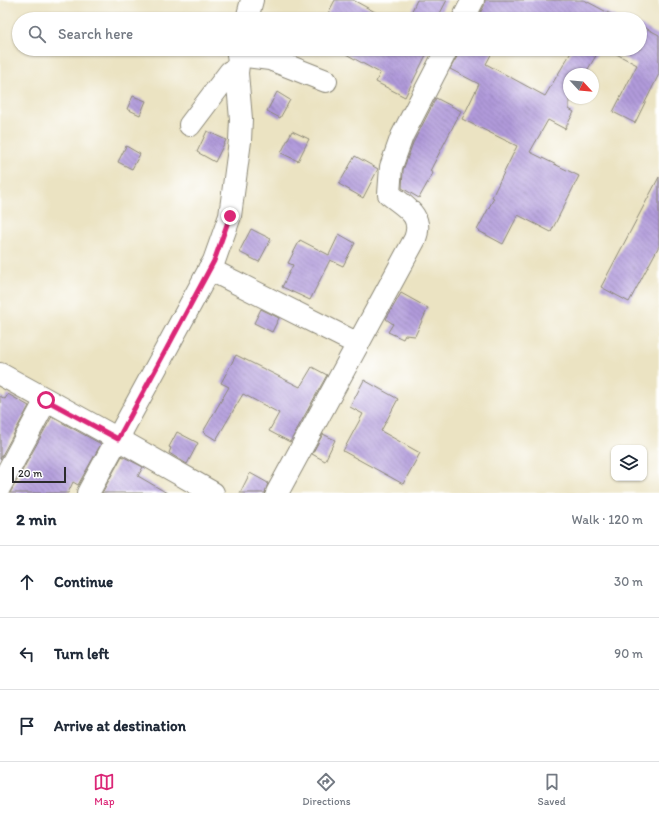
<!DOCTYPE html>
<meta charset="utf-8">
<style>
:root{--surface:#fff;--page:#f6f6f7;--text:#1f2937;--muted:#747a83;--line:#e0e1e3;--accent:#db2777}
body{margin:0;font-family:Itim,sans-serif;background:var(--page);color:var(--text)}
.controls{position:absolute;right:12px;bottom:12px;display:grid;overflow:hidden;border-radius:8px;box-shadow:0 1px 3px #0004}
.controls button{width:36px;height:36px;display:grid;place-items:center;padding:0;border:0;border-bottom:1px solid var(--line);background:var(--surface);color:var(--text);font:20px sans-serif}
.compass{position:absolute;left:563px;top:68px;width:36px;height:36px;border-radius:50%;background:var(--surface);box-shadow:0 1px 3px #0004;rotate:116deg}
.scale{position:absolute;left:12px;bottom:10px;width:54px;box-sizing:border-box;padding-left:4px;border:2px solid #2b2b2b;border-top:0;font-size:11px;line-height:14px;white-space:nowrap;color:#2b2b2b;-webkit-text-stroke:3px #fff;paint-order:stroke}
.stop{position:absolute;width:12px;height:12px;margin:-9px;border:3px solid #db2777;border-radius:50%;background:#fff}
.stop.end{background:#db2777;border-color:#fff;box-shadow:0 1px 4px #0008}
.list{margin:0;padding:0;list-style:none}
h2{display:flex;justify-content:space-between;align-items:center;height:52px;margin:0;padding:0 16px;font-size:17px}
h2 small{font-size:13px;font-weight:400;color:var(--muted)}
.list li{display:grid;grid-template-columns:26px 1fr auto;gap:12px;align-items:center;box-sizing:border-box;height:72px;padding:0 16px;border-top:1px solid var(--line)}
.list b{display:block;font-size:15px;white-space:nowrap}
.list em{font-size:13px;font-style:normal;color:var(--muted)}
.icon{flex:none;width:22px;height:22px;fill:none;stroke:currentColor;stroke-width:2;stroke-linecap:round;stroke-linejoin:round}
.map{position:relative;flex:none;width:659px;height:493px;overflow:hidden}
.search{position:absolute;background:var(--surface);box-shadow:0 1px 3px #0004;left:12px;right:12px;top:12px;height:44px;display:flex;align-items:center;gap:10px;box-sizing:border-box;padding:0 14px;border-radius:22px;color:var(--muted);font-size:15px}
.sheet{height:268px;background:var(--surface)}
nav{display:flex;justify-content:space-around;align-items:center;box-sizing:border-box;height:56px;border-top:1px solid var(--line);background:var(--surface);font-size:11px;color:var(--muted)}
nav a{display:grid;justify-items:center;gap:2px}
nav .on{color:var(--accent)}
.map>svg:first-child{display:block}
</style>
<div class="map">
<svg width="659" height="493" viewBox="0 0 659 493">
<defs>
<pattern id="building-back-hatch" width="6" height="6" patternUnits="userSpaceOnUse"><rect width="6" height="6" fill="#b09ada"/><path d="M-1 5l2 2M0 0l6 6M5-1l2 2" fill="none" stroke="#8f7eb1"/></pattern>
</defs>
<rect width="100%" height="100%" fill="#fff"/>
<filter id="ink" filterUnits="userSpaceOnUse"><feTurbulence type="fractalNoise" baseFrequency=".025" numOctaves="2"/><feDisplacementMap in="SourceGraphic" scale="8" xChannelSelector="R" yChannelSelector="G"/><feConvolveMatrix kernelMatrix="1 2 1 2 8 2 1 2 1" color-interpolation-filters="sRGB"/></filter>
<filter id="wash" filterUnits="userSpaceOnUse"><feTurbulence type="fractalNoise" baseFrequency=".012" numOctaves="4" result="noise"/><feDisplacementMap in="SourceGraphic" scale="16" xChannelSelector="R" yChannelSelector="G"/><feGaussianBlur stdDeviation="0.9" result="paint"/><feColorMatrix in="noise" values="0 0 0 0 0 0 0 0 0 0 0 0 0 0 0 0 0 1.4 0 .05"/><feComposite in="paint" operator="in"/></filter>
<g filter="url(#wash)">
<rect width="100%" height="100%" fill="#ebe3c2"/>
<g id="blocks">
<g fill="url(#building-back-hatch)">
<polygon points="335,0 353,0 388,19 325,19"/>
<polygon points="417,0 447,0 437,19 408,19"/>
<polygon points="485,0 584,0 620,19 477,19 484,6"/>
<polygon points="640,25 659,35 659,74 635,123 613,112 637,65 607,49 640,49"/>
<polygon points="337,49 429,49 405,97 376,82 380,73"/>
<polygon points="459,49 494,49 486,64 545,96 573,49 600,49 585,74 569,74 569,109 574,112 565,129 548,120 530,152 579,176 551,232 518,215 503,244 477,230 494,198 492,197 517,146 462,119 479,84 450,69 458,55"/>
<polygon points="277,92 290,100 280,118 267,111"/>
<polygon points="133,96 146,101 140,115 127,109"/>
<polygon points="436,98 461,111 430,171 433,173 419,198 402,188 403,170 413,143"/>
<polygon points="207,131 226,140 215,162 197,152"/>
<polygon points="292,131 309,139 298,161 281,153"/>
<polygon points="126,146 140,154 132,169 118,162"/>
<polygon points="355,156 378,169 363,198 339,184"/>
<polygon points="659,177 659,246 629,302 601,287"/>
<polygon points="251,229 271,239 259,262 239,252"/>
<polygon points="339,234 355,243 343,266 330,260 310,300 282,287 293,265 288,263 300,240 329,255"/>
<polygon points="401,293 428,308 415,336 405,335 403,339 388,332 393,324 386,319"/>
<polygon points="261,309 279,318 272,332 254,323"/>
<polygon points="236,355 300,387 312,367 327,375 290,442 269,431 279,413 243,394 216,440 203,432 229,387 221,383"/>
<polygon points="364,380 398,399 381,431 420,453 403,484 343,451 363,414 350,407"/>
<polygon points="8,394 29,406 0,459 0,396 5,399"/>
<polygon points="52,417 101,444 78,485 73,482 68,493 10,493 51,418"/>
<polygon points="177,432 198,443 187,464 169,453 171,448 169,447"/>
<polygon points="323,434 335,440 325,461 312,454"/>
<polygon points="122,456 143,467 138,476 167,493 102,493"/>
<polygon points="250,473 268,483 265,493 240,493"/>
</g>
</g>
</g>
<g filter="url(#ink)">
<use href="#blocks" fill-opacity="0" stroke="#8b8776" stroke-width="1"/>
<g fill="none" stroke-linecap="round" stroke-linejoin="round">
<defs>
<g id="street">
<polyline points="247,19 252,0"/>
<polyline points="463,19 473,0"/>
<polyline points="238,55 270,59 326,81"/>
<polyline points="190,125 230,72"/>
<polyline points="209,269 358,344"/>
<polyline points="0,374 118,439 213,493"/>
<polyline points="0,486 46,400"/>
<polyline points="88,493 214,261 230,216 240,141 241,119 237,73 240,49"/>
<path d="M277,493l138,-254c9,-24 -10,-32 -26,-45l2,-27 11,-31 45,-87"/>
</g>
</defs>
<use href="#street" stroke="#8b8776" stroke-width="24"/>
<use href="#street" stroke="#fff" stroke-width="22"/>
</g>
</g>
<g fill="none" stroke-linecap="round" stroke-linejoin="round" filter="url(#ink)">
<polyline stroke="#db2777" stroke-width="5" points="46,400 118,439 214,261 230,216"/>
</g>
</svg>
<div class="controls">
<button><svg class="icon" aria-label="layers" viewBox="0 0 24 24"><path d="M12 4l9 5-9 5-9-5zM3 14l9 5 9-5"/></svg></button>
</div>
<svg class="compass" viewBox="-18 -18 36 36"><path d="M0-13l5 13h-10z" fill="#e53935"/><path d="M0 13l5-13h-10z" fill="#747a83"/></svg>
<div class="scale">20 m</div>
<div class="stop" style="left:46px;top:400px"></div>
<div class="stop end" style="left:230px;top:216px"></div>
<div class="search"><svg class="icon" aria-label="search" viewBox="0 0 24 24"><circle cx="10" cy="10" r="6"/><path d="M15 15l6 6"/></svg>Search here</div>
</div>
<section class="sheet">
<h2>2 min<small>Walk · 120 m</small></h2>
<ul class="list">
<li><svg class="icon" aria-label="ahead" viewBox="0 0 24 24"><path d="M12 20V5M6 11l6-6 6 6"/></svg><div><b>Continue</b></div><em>30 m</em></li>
<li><svg class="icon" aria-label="left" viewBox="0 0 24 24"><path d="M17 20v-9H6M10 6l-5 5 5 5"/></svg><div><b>Turn left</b></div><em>90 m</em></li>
<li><svg class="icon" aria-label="arrive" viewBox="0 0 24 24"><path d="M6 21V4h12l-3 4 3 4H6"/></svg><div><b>Arrive at destination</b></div></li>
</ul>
</section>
<nav>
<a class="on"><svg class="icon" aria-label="map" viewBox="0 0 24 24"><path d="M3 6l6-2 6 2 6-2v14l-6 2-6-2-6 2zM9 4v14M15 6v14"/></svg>Map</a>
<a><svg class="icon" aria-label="directions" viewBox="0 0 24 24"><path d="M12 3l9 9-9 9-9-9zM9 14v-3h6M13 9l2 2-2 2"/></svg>Directions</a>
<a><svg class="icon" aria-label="saved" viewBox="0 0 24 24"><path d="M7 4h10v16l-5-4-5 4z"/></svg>Saved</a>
</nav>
